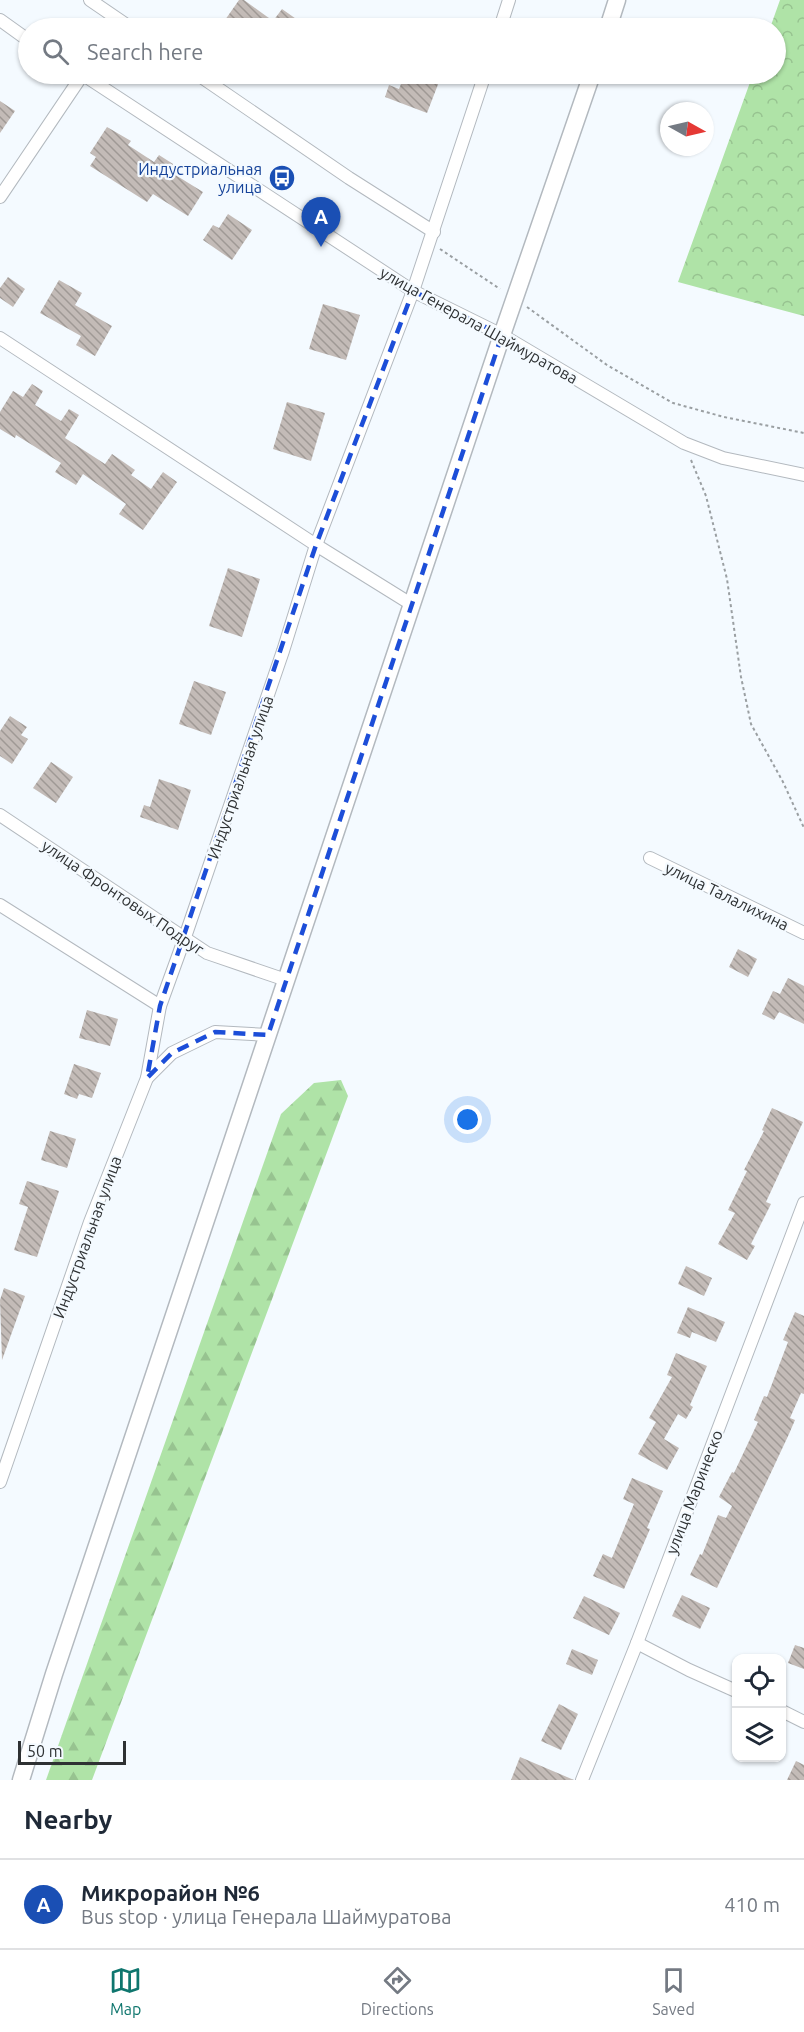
<!DOCTYPE html>
<meta charset="utf-8">
<style>
:root{--surface:#fff;--page:#f6f6f7;--text:#1f2937;--muted:#747a83;--line:#e0e1e3;--accent:#0f766e}
body{margin:0;font-family:Ubuntu,sans-serif;background:var(--page);color:var(--text)}
.controls{position:absolute;right:18px;bottom:18px;display:grid;overflow:hidden;border-radius:12px;box-shadow:0 2px 4px #0004}
.controls button{width:54px;height:54px;display:grid;place-items:center;padding:0;border:0;border-bottom:2px solid var(--line);background:var(--surface);color:var(--text);font:30px sans-serif}
.compass{position:absolute;left:660px;top:102px;width:54px;height:54px;border-radius:50%;background:var(--surface);box-shadow:0 2px 4px #0004;rotate:98deg}
.scale{position:absolute;left:18px;bottom:15px;width:108px;box-sizing:border-box;padding-left:6px;border:3px solid #2e3133;border-top:0;font-size:16px;line-height:21px;white-space:nowrap;color:#2e3133;-webkit-text-stroke:4px #f4faff;paint-order:stroke}
.you{position:absolute;left:468px;top:1120px;width:21px;height:21px;margin:-15px;border:4px solid #fff;border-radius:50%;background:#1a73e8;box-shadow:0 0 0 9px #1a73e833}
.badge{display:grid;place-items:center;width:39px;height:39px;border-radius:50%;background:var(--accent);color:#fff;font-size:20px;font-weight:700}
.pin{position:absolute;translate:-50% -50px;filter:drop-shadow(0 2px 3px #0008)}
.pin::after{content:'';position:absolute;top:32px;width:21px;height:18px;background:inherit;clip-path:polygon(0 0,100% 0,50% 100%)}
.list{margin:0;padding:0;list-style:none}
h2{display:flex;justify-content:space-between;align-items:center;height:78px;margin:0;padding:0 24px;font-size:26px}
h2 small{font-size:20px;font-weight:400;color:var(--muted)}
.list li{display:grid;grid-template-columns:39px 1fr auto;gap:18px;align-items:center;box-sizing:border-box;height:90px;padding:0 24px;border-top:2px solid var(--line)}
.list b{display:block;font-size:22px;white-space:nowrap}
.list p{margin:0;font-size:20px;white-space:nowrap;color:var(--muted)}
.list em{font-size:20px;font-style:normal;color:var(--muted)}
.icon{flex:none;width:33px;height:33px;fill:none;stroke:currentColor;stroke-width:2;stroke-linecap:round;stroke-linejoin:round}
.map{position:relative;flex:none;width:804px;height:1780px;overflow:hidden}
.search{position:absolute;background:var(--surface);box-shadow:0 2px 4px #0004;left:18px;right:18px;top:18px;height:66px;display:flex;align-items:center;gap:15px;box-sizing:border-box;padding:0 21px;border-radius:33px;color:var(--muted);font-size:22px}
.sheet{height:168px;background:var(--surface)}
nav{display:flex;justify-content:space-around;align-items:center;box-sizing:border-box;height:84px;border-top:2px solid var(--line);background:var(--surface);font-size:16px;color:var(--muted)}
nav a{display:grid;justify-items:center;gap:3px}
nav .on{color:var(--accent)}
.map>svg:first-child{display:block}
</style>
<div class="map">
<svg width="804" height="1780" viewBox="0 0 804 1780">
<defs>
<pattern id="forest-firs" width="22" height="20" patternUnits="userSpaceOnUse" patternTransform="scale(1.5)"><rect width="22" height="20" fill="#afe3a7"/><path d="M5 1l3.5 6h-7zM16 11l3.5 6h-7z" fill="#97c390"/></pattern>
<pattern id="park-crowns" width="20" height="18" patternUnits="userSpaceOnUse" patternTransform="scale(1.5)"><rect width="20" height="18" fill="#afe3a7"/><path d="M2 6a3 3 0 1 1 6 0M12 15a3 3 0 1 1 6 0" fill="none" stroke="#97c390"/></pattern>
<pattern id="building-back-hatch" width="6" height="6" patternUnits="userSpaceOnUse" patternTransform="scale(1.5)"><rect width="6" height="6" fill="#c3bbb7"/><path d="M-1 5l2 2M0 0l6 6M5-1l2 2" fill="none" stroke="#9f9995"/></pattern>
</defs>
<rect width="100%" height="100%" fill="#f4faff"/>
<polygon fill="url(#forest-firs)" points="341,1080 348,1096 92,1780 46,1780 281,1114 314,1083"/>
<polygon fill="url(#park-crowns)" points="780,0 804,0 804,316 678,282 753,74 776,74 776,28 770,28"/>
<g fill="url(#building-back-hatch)">
<polygon points="239,0 244,0 273,21 282,9 309,28 256,28 246,22 241,28 237,28 225,20"/>
<polygon points="405,74 442,74 427,113 385,97 389,85 399,89"/>
<polygon points="0,101 15,111 0,133"/>
<polygon points="107,127 131,141 128,145 154,162 159,155 173,164 169,171 203,192 188,216 153,194 147,202 90,166 96,157 90,153"/>
<polygon points="228,214 252,230 232,260 203,240 213,225 219,228"/>
<polygon points="8,277 25,289 13,307 0,298 0,288"/>
<polygon points="59,280 82,293 75,305 112,326 95,356 76,345 81,336 40,313"/>
<polygon points="323,304 360,315 346,360 309,349"/>
<polygon points="32,384 43,391 35,405 61,421 69,409 79,415 65,438 105,464 112,454 135,470 131,475 151,489 163,472 177,482 143,530 119,514 126,504 83,474 76,485 55,472 61,463 16,435 15,438 0,429 0,412 13,391 23,397"/>
<polygon points="287,402 325,413 311,461 273,449"/>
<polygon points="228,568 260,579 242,637 209,626"/>
<polygon points="194,681 226,692 211,735 179,724"/>
<polygon points="10,716 27,727 21,735 28,739 12,764 0,756 0,731"/>
<polygon points="51,762 73,777 56,803 33,788"/>
<polygon points="159,779 191,790 178,830 140,817 144,805 150,807"/>
<polygon points="738,949 757,959 748,977 729,967"/>
<polygon points="788,978 804,986 804,1024 779,1012 774,1020 762,1014 773,991 780,994"/>
<polygon points="87,1010 118,1019 110,1046 79,1038"/>
<polygon points="74,1064 101,1073 92,1098 79,1094 77,1099 64,1094"/>
<polygon points="772,1108 803,1122 766,1202 771,1204 751,1244 755,1246 747,1260 718,1244 735,1213 728,1210 747,1171 744,1170 764,1131 762,1130"/>
<polygon points="50,1131 76,1139 67,1168 41,1160"/>
<polygon points="27,1181 59,1191 37,1257 14,1250 28,1207 19,1204"/>
<polygon points="686,1266 712,1278 704,1296 678,1284"/>
<polygon points="4,1288 25,1296 2,1360 0,1300"/>
<polygon points="688,1307 725,1322 716,1342 692,1332 690,1338 677,1333"/>
<polygon points="795,1312 804,1316 804,1394 801,1393 790,1418 795,1420 789,1434 717,1588 690,1575 700,1554 702,1555 718,1515 726,1518 732,1506 719,1497 732,1472 734,1473 758,1422 754,1420 764,1396 767,1397 788,1342 783,1340"/>
<polygon points="676,1353 707,1366 690,1405 693,1407 686,1419 678,1414 664,1439 679,1448 667,1470 638,1454 656,1422 649,1418 672,1377 667,1375"/>
<polygon points="632,1478 663,1491 647,1528 650,1529 624,1589 593,1576 603,1554 612,1558 634,1504 623,1499"/>
<polygon points="682,1595 710,1608 700,1629 672,1616"/>
<polygon points="584,1596 620,1613 609,1635 573,1618"/>
<polygon points="795,1645 804,1648 804,1669 788,1663"/>
<polygon points="572,1649 598,1660 592,1675 566,1664"/>
<polygon points="559,1704 578,1714 561,1750 541,1741"/>
<polygon points="520,1757 574,1780 511,1780"/>
<polygon points="796,1761 804,1765 804,1780 787,1780"/>
</g>
<g fill="none" stroke-linecap="round" stroke-linejoin="round">
<defs>
<g id="street">
<polyline points="90,0 131,28"/>
<polyline points="0,20 28,40"/>
<polyline points="500,28 509,0"/>
<polyline points="82,74 413,291 502,335 684,443 723,458 804,475"/>
<polyline points="197,74 349,178 434,232"/>
<polyline points="0,197 83,74"/>
<polyline points="0,338 316,545 411,604"/>
<polyline points="0,815 207,953 286,980"/>
<polyline points="650,858 804,933"/>
<polyline points="0,905 160,1006"/>
<polyline points="147,1078 172,1053 215,1032 268,1035"/>
<polyline points="0,1482 90,1222 147,1078 160,1006 185,937 283,651 316,545 413,291 485,74"/>
<polyline points="637,1643 689,1670 736,1691"/>
<polyline points="782,1711 804,1722"/>
<polyline points="582,1780 637,1643 804,1203"/>
</g>
<g id="secondary">
<polyline points="608,28 617,0"/>
<polyline points="21,1780 54,1674 502,335 592,74"/>
</g>
</defs>
<use href="#street" stroke="#b3b9bf" stroke-width="14"/>
<use href="#secondary" stroke="#b3b9bf" stroke-width="19"/>
<g stroke="#9a9fa2" stroke-width="2" stroke-dasharray="3 3" stroke-linecap="butt">
<polyline points="440,249 500,289"/>
<polyline points="527,307 607,365 673,403 724,417 804,433"/>
<polyline points="691,460 706,496 727,579 741,677 751,724 783,782 804,828"/>
</g>
<use href="#street" stroke="#fff" stroke-width="12"/>
<use href="#secondary" stroke="#fff" stroke-width="16"/>
</g>
<path fill="none" stroke="#1d4ed8" stroke-width="4.5" stroke-dasharray="12 8" stroke-linejoin="round" d="M413,291l89,44 -234,700 -53,-3 -43,21 -25,25 13,-72 156,-461z"/>
<defs>
<symbol id="bus-disc" viewBox="-11 -11 22 22"><circle r="9.5" fill="#1a4fb4" stroke="#f4faff"/><path d="M-5-6H5V4H4V6H2V4H-2V6H-4V4H-5ZM-3.5-4V0h7V-4ZM-3.5 1.2v1.5H-2V1.2ZM2 1.2v1.5H3.5V1.2Z" fill="#fff"/></symbol>
</defs>
<g fill-rule="evenodd">
<use href="#bus-disc" x="267" y="163" width="30" height="30"/>
</g>
<g text-anchor="middle" stroke-width="4.5" stroke-linejoin="round" paint-order="stroke">
<g font-size="16" fill="#164399" stroke="#f4faff" text-anchor="end">
<text x="262" y="175">Индустриальная<tspan x="262" dy="18">улица</tspan></text>
</g>
<g font-size="16" fill="#2e3133" stroke="#f4faff">
<text transform="translate(479 325) rotate(29)" y="6">улица Генерала Шаймуратова</text>
<text transform="translate(240 777) rotate(-71)" y="6">Индустриальная улица</text>
<text transform="translate(727 896) rotate(26)" y="6">улица Талалихина</text>
<text transform="translate(123 897) rotate(34)" y="6">улица Фронтовых Подруг</text>
<text transform="translate(87 1237) rotate(-70)" y="6">Индустриальная улица</text>
<text transform="translate(694 1492) rotate(-69)" y="6">улица Маринеско</text>
</g>
</g>
</svg>
<div class="controls">
<button><svg class="icon" aria-label="locate" viewBox="0 0 24 24"><circle cx="12" cy="12" r="6"/><path d="M12 2v4M12 18v4M2 12h4M18 12h4"/></svg></button>
<button><svg class="icon" aria-label="layers" viewBox="0 0 24 24"><path d="M12 4l9 5-9 5-9-5zM3 14l9 5 9-5"/></svg></button>
</div>
<svg class="compass" viewBox="-18 -18 36 36"><path d="M0-13l5 13h-10z" fill="#e53935"/><path d="M0 13l5-13h-10z" fill="#747a83"/></svg>
<div class="scale">50 m</div>
<div class="you"></div>
<div class="pin badge" style="left:321px;top:247px;background:#1a4fb4">A</div>
<div class="search"><svg class="icon" aria-label="search" viewBox="0 0 24 24"><circle cx="10" cy="10" r="6"/><path d="M15 15l6 6"/></svg>Search here</div>
</div>
<section class="sheet">
<h2>Nearby<small></small></h2>
<ul class="list">
<li><span class="badge" style="background:#1a4fb4">A</span><div><b>Микрорайон №6</b><p>Bus stop · улица Генерала Шаймуратова</p></div><em>410 m</em></li>
</ul>
</section>
<nav>
<a class="on"><svg class="icon" aria-label="map" viewBox="0 0 24 24"><path d="M3 6l6-2 6 2 6-2v14l-6 2-6-2-6 2zM9 4v14M15 6v14"/></svg>Map</a>
<a><svg class="icon" aria-label="directions" viewBox="0 0 24 24"><path d="M12 3l9 9-9 9-9-9zM9 14v-3h6M13 9l2 2-2 2"/></svg>Directions</a>
<a><svg class="icon" aria-label="saved" viewBox="0 0 24 24"><path d="M7 4h10v16l-5-4-5 4z"/></svg>Saved</a>
</nav>
